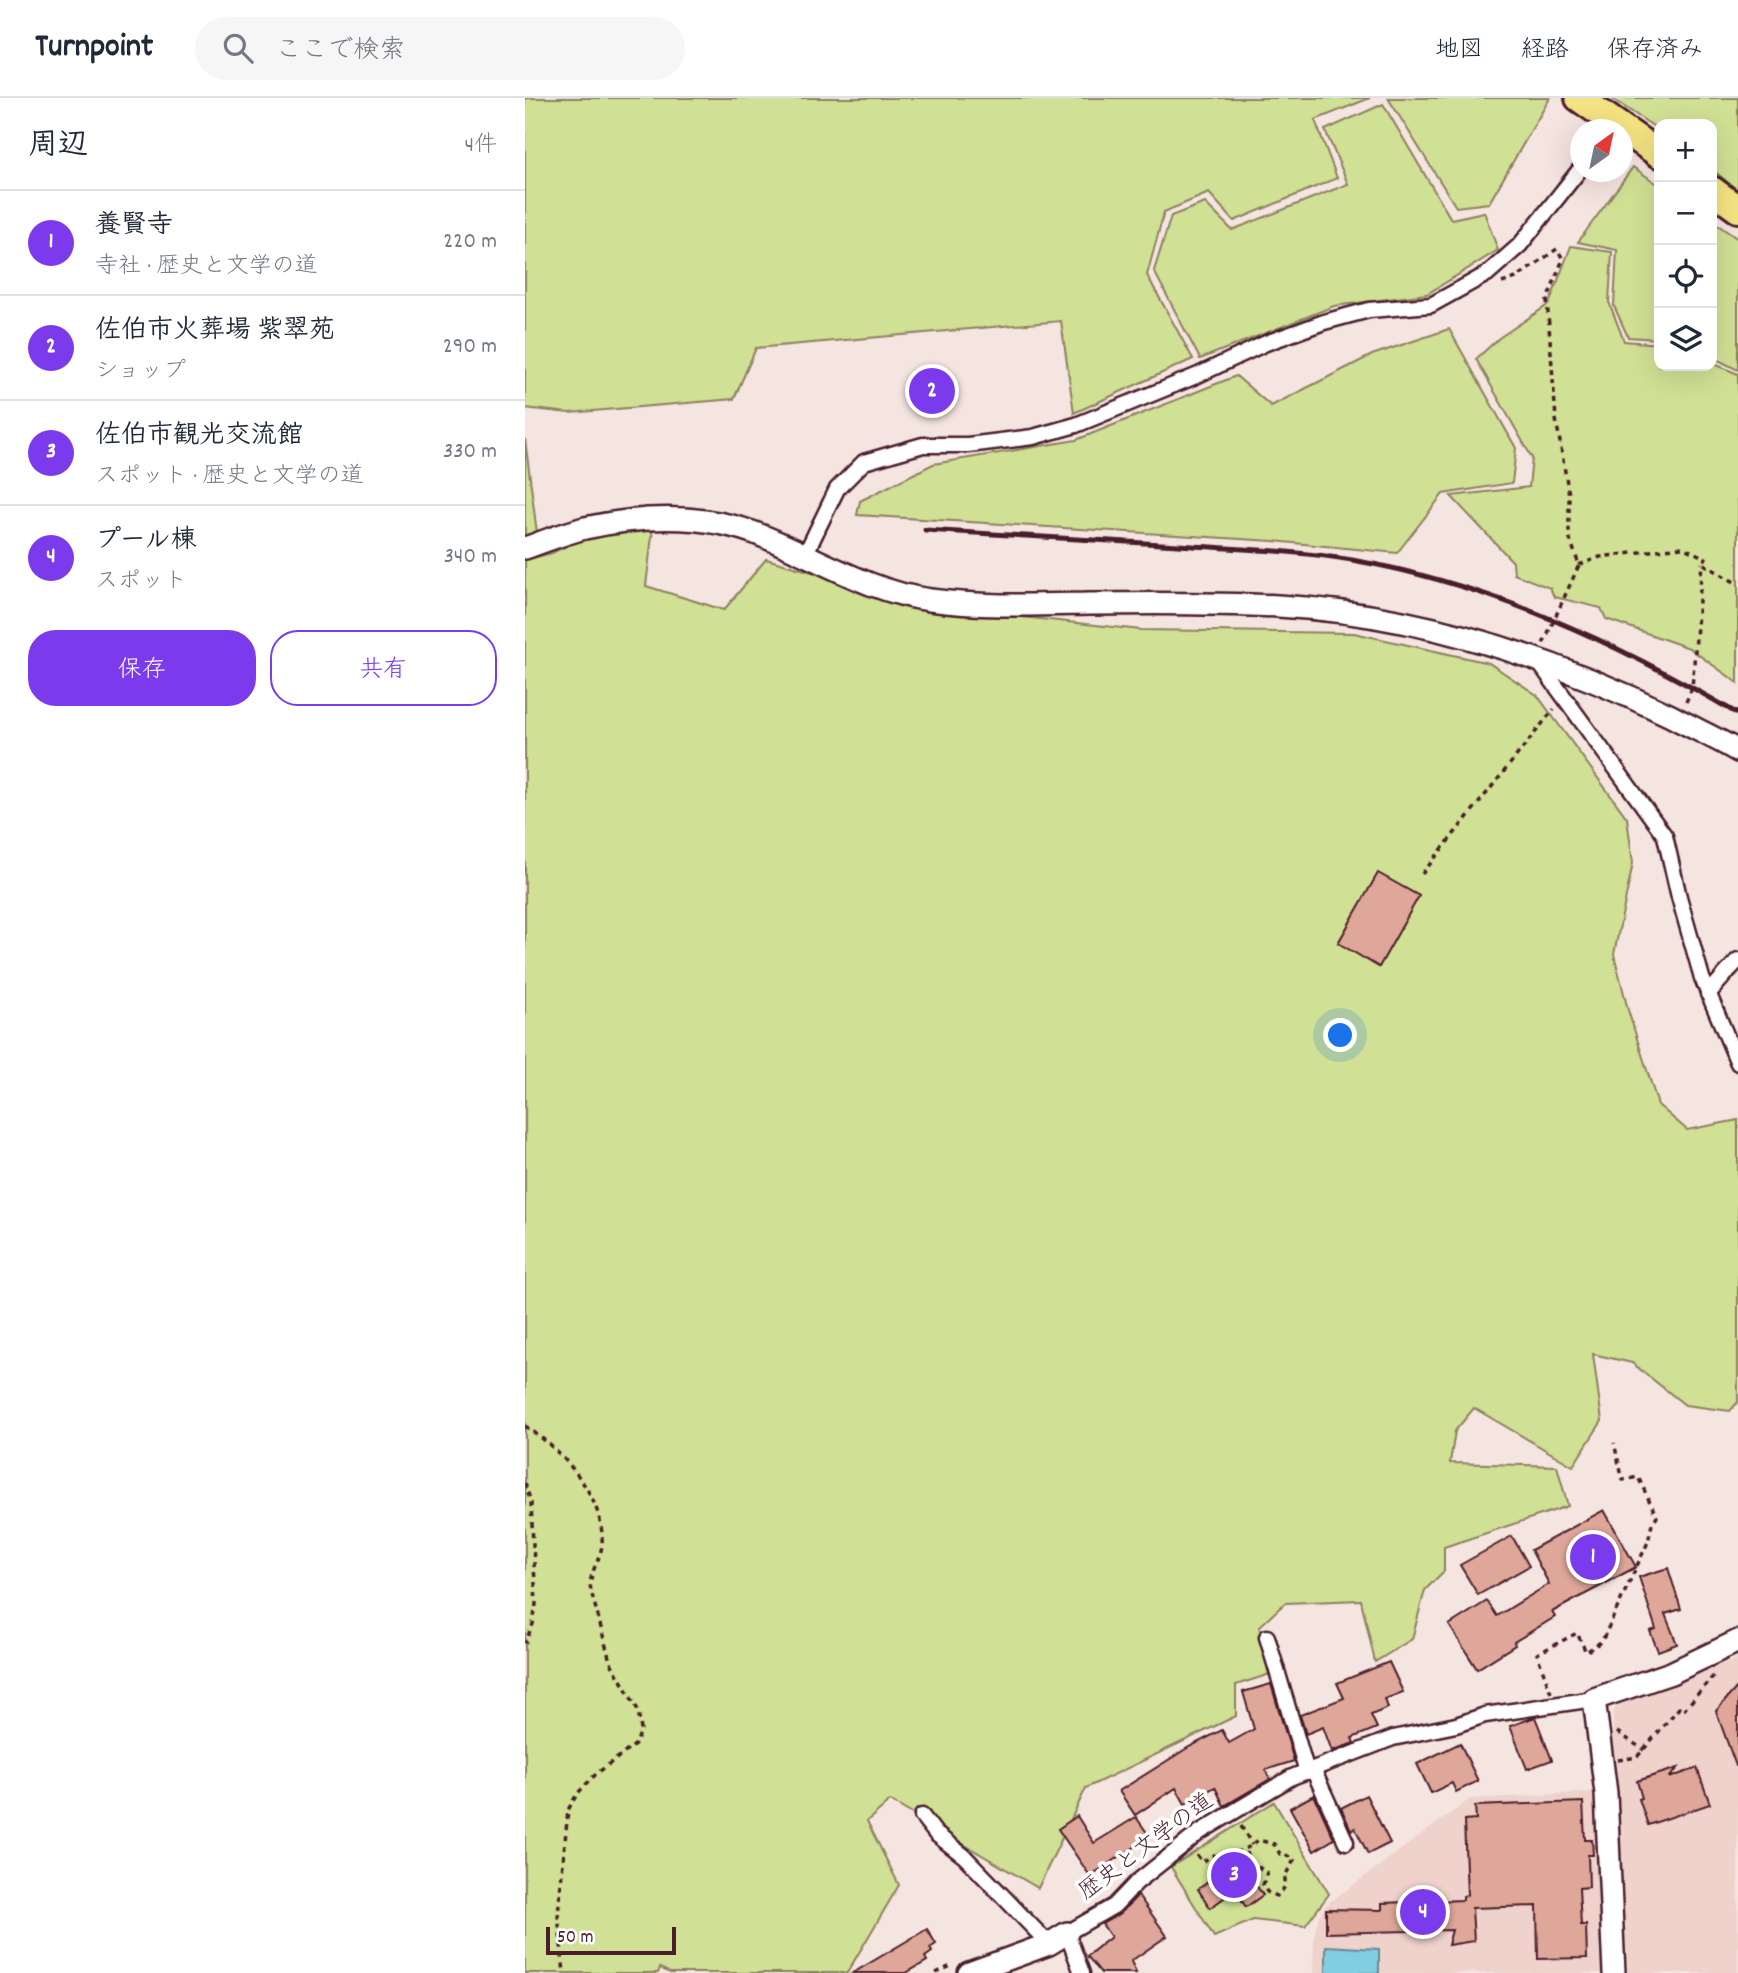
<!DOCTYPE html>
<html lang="ja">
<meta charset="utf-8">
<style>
:root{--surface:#fff;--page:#f6f6f7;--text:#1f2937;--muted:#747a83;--line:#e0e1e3;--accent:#7c3aed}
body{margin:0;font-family:Dekko,"Klee One",sans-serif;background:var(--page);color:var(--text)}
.controls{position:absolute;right:21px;top:21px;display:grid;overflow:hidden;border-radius:14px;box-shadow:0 7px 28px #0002}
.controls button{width:63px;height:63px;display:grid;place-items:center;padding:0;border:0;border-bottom:2px solid var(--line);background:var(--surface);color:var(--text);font:35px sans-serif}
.compass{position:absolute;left:1045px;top:21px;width:63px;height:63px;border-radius:50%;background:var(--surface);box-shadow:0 7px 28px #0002;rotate:33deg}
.scale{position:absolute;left:21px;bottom:18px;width:130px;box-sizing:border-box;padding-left:7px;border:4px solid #4a1f2b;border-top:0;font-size:19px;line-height:24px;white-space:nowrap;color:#4a1f2b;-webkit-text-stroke:5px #fff;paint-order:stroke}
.you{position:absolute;left:816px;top:938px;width:24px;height:24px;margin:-18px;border:5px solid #fff;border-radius:50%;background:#1a73e8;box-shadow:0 0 0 10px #1a73e833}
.badge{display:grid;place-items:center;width:46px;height:46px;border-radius:50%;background:var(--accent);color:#fff;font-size:23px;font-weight:700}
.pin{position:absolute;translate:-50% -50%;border:4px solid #fff;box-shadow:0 2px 7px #0006}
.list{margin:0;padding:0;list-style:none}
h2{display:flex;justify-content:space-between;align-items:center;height:91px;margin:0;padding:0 28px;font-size:30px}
h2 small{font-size:23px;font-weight:400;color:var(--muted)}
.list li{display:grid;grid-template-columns:46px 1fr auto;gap:21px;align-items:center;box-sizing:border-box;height:105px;padding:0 28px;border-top:2px solid var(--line)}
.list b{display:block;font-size:26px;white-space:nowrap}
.list p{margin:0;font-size:23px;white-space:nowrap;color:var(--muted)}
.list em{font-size:23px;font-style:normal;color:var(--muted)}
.actions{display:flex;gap:14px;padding:21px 28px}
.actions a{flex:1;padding:16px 0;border:2px solid var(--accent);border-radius:28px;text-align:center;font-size:24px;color:var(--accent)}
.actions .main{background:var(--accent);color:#fff}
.icon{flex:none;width:38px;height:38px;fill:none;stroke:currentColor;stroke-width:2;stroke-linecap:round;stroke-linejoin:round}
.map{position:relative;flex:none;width:1213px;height:1875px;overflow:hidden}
header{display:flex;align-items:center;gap:42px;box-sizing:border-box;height:98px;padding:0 35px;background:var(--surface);border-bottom:2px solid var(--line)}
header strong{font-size:33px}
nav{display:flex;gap:38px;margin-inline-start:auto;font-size:24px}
.search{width:490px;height:63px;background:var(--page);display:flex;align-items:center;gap:18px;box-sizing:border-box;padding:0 24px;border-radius:38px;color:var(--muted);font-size:26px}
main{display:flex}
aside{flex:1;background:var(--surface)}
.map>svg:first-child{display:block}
</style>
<header>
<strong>Turnpoint</strong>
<div class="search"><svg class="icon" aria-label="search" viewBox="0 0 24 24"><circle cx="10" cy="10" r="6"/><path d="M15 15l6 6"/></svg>ここで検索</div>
<nav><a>地図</a><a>経路</a><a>保存済み</a></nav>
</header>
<main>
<aside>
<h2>周辺<small>4件</small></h2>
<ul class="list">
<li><span class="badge">1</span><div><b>養賢寺</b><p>寺社 · 歴史と文学の道</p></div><em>220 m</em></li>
<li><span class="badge">2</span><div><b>佐伯市火葬場 紫翠苑</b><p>ショップ</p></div><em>290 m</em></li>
<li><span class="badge">3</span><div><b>佐伯市観光交流館</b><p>スポット · 歴史と文学の道</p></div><em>330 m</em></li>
<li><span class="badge">4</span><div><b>プール棟</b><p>スポット</p></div><em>340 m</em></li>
</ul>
<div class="actions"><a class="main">保存</a><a>共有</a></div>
</aside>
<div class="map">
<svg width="1213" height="1875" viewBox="0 0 1213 1875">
<rect width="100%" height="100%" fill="#f5e5e0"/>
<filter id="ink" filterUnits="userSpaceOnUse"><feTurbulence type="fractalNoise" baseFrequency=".0143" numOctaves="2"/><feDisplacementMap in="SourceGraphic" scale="14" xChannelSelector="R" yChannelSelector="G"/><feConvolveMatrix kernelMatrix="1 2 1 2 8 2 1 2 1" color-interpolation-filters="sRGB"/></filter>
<g filter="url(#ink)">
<g fill="#eed2cb">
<polygon points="1213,1560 1213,1875 1103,1875 1096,1743 1088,1656 1088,1614 1093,1606 1192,1565 1205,1564"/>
<polygon points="1070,1694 1082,1875 788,1875 789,1837 794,1818 801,1807 945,1701"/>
</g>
<g fill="#d0e094" stroke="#8d8060" stroke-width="2">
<polygon points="0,0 845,0 790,22 812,80 709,123 684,95 639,114 622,177 668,261 549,315 536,223 231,250 209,301 44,315 0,310"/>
<polygon points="863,0 1025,0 964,105 931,109"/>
<polygon points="1086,0 1213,0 1213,93 1187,71 1187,26 1134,26 1134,32"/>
<polygon points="858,6 926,121 959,114 973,152 902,196 809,208 675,261 629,173 646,118 680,105 707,132 823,86 800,32"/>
<polygon points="1108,69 1134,87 1134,241 1103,239 1089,208 1092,152 1053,144"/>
<polygon points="1187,123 1213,141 1213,272 1187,259"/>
<polygon points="1046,148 1087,154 1084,204 1099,243 1134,246 1134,268 1187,268 1187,265 1213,276 1213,585 1164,550 1081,521 1076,510 1029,499 1025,490 989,476 988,464 926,398 1004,389 1007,360 951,261 974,240 1024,206"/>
<polygon points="924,231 991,350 987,385 918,396 872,455 748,443 332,417 335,403 408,366 551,342 711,278 746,308 847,257"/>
<polygon points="0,341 12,435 0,437"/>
<polygon points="128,429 121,488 199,512 241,461 344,490 461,515 616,532 829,535 964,565 1012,597 1102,720 1108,765 1089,856 1103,912 1133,1007 1162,1032 1213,1022 1213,1304 1205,1313 1160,1307 1107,1265 1068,1256 1077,1323 1048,1368 949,1310 930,1333 925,1365 1032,1368 1043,1408 919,1449 919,1473 900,1492 887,1541 850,1564 836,1502 760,1505 734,1529 745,1576 711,1587 711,1618 561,1690 513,1790 365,1703 342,1723 374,1787 322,1875 145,1875 135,1870 133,1875 0,1875 0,462 27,455 61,438"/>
<polygon points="749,1704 804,1796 780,1828 728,1822 689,1839 646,1769"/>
</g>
<polygon fill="#80cedf" stroke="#6a8897" stroke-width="2" points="801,1848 854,1851 854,1875 801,1875"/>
<g fill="#dfa799" stroke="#4a1f2b" stroke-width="2">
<polygon points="853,775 894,798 854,869 813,845"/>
<polygon points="1079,1412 1111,1469 1027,1514 1030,1519 989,1544 990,1547 952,1571 924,1527 962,1503 972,1518 1024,1486 1006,1452"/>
<polygon points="987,1438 1004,1468 953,1497 935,1467"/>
<polygon points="1143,1470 1156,1511 1140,1516 1152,1546 1133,1553 1125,1533 1131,1531 1114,1479"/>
<polygon points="864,1564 878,1594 860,1601 863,1610 846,1617 852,1630 827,1640 829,1645 807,1653 798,1629 781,1636 775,1617 819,1600 812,1585"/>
<polygon points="746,1586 769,1663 740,1672 745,1681 699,1708 690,1689 660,1706 651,1690 610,1717 594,1693 664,1649 697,1632 704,1645 729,1631 718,1594"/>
<polygon points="1213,1588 1213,1668 1211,1668 1191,1613"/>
<polygon points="1010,1619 1027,1662 1002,1671 985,1628"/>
<polygon points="935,1645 953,1683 931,1694 927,1685 906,1695 892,1666"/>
<polygon points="1153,1670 1144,1680 1172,1670 1185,1706 1123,1727 1114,1701 1117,1700 1112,1683"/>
<polygon points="789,1697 809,1741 789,1753 765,1710"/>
<polygon points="841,1697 865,1745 843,1756 830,1730 826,1732 816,1710"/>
<polygon points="1058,1704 1060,1742 1067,1742 1068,1757 1063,1757 1064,1789 1054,1790 1056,1827 1061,1827 1062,1860 1013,1861 1012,1808 947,1810 949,1843 923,1847 927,1832 801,1835 801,1811 857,1812 857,1805 938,1802 938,1798 942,1797 939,1722 951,1721 950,1708"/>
<polygon points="552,1718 569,1745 611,1719 625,1739 565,1778 533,1731"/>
<polygon points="714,1763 738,1797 721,1809 710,1792 685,1810 673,1791"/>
<polygon points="613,1797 642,1838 606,1863 611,1875 576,1875 562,1858 586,1839 577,1826 596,1815"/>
<polygon points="402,1831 411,1846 405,1850 407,1854 400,1859 402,1863 381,1875 328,1875"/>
</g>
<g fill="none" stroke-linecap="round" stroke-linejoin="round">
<defs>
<g id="street">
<polyline points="280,457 312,391 339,364 398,347 443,347 508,339 551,327 671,278 741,245 799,224 844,212 906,207 962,176 995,147 1056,70"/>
<polyline points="1012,562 1140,738 1154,799 1177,880 1213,965"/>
<polyline points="1183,896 1213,862"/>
<polyline points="742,1539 782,1674"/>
<polyline points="788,1671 821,1744"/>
<polyline points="397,1718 411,1736 439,1758 524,1846"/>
<polyline points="557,1875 542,1835 589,1808 612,1784 675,1734 767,1679 868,1640 931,1627 960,1617 1069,1601"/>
</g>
<g id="secondary">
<path d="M0,450c20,-7 40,-15 60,-20 60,-13 123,-15 180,9 54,22 106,55 165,63 53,7 105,5 158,4 63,-1 127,-1 190,2 136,7 270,50 393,110 22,12 45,22 67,35"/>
<polyline points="444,1875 524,1846 542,1835"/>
<polyline points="1089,1875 1081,1695 1069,1601 1146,1575 1213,1543"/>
</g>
<g id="highway">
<polyline points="1054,0 1134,56"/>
<polyline points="1187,92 1213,111"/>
</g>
</defs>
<use href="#street" stroke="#4a1f2b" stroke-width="19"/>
<use href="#secondary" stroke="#4a1f2b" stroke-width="26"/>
<use href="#highway" stroke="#4a1f2b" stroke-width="32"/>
<g stroke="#4a1f2b" stroke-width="3.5" stroke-dasharray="5 5" stroke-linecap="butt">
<polyline points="977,185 991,180 1032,151 1038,161 1022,202 1031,321 1044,397 1044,438 1054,467 1018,546"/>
<polyline points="1054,467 1075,459 1157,449 1181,460 1177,465 1213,486"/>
<polyline points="1161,604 1167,590 1177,465"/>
<polyline points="897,776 1029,611"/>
<path d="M0,1328c37,24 80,71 77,118 -1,17 -15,30 -11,47l19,70 28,49 3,20 -5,14 -40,30 -19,20 -9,16 -10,105 6,58"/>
<polyline points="0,1385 6,1405 11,1506 8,1526 0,1545"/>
<polyline points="1026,1595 1012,1556 1052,1535 1061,1554 1077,1543 1123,1444 1127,1426 1132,1419 1113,1379 1098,1382 1089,1345"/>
<polyline points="1092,1634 1119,1652"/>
<polyline points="1093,1662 1112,1659 1154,1610 1158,1613 1191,1575"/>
<polyline points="716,1728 727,1747"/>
<path d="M672,1757l5,7 12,-7 3,6c15,-11 25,-6 41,-21l16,4 6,10 3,-1 11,7 -9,16v11l-8,9 -10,-4 -4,-7 4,-13 -19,-11 -2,-10"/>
<polyline points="411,1875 428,1867"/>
</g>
<use href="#street" stroke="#fff" stroke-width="14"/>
<use href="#secondary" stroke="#fff" stroke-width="21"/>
<use href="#highway" stroke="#f4e382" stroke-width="26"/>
<path stroke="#4a1f2b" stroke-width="5" d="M400,432c84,5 169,10 253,15 58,4 117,5 174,15 138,24 266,83 386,154"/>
</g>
</g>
<g text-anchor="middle" stroke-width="7" stroke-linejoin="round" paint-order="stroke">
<g font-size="23" fill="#4a1f2b" stroke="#fff">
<text transform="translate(620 1747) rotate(-37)" y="8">歴史と文学の道</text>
</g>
</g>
</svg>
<div class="controls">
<button>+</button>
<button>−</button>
<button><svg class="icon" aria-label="locate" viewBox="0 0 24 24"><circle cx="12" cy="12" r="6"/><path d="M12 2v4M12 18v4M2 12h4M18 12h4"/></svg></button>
<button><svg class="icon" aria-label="layers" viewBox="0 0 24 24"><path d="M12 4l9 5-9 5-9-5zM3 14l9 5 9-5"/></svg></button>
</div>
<svg class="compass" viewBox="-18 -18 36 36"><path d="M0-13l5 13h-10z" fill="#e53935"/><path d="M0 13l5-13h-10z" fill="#747a83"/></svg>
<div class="scale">50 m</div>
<div class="you"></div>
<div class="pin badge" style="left:1068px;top:1459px">1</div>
<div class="pin badge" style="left:407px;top:293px">2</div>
<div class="pin badge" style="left:709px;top:1777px">3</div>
<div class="pin badge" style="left:898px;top:1814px">4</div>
</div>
</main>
